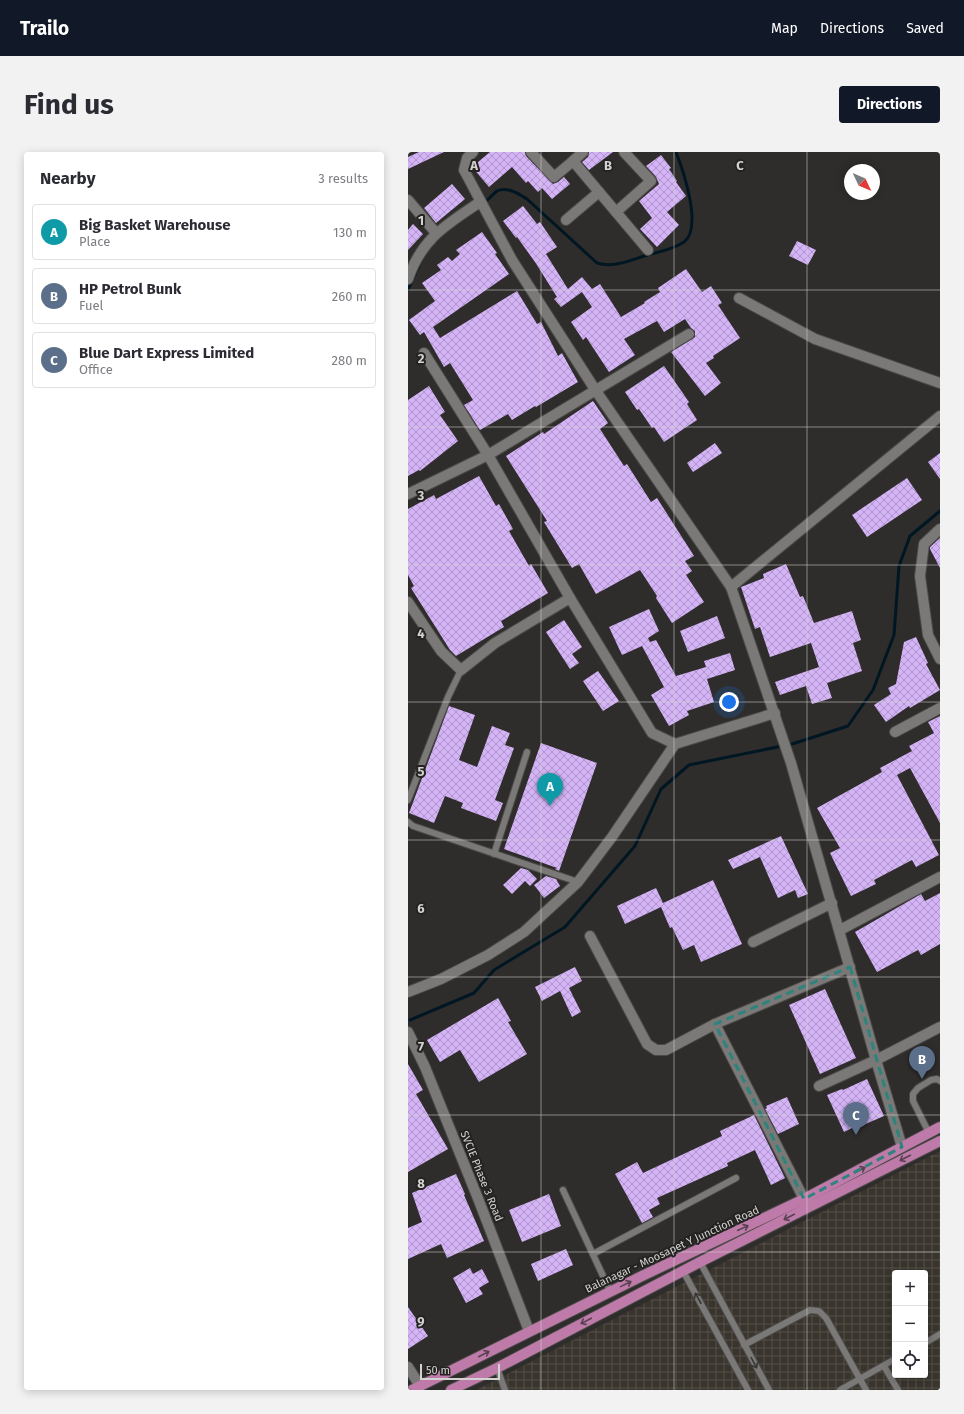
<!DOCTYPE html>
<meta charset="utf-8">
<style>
:root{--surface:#fff;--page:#f2f2f3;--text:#2b2b33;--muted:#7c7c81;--line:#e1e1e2;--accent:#111827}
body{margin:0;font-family:"Fira Sans",sans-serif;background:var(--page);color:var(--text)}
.controls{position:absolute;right:12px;bottom:12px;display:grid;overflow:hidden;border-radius:4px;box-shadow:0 2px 10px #0003}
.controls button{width:36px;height:36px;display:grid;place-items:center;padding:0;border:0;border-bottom:1px solid var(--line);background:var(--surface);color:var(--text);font:20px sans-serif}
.compass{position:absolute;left:436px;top:12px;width:36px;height:36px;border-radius:50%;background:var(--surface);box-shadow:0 2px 10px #0003;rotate:134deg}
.scale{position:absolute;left:12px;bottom:10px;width:80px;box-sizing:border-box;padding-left:4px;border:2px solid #d4d3d2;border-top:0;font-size:11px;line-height:14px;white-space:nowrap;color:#d4d3d2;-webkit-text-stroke:3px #242321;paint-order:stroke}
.you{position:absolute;left:321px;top:550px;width:14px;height:14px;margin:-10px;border:3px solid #fff;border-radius:50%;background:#1a73e8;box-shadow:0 0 0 6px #1a73e833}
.badge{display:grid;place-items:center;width:26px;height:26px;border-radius:50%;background:var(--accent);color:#fff;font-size:13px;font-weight:700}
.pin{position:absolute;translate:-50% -33px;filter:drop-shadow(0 1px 2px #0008)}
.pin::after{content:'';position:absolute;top:21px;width:14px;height:12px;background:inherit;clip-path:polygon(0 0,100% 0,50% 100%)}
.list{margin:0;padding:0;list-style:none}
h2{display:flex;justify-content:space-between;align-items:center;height:52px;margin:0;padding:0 16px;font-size:17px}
h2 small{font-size:13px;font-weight:400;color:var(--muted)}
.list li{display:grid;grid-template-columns:26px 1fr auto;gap:12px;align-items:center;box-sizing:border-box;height:56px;margin:0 8px 8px;padding:0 8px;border:1px solid var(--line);border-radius:4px}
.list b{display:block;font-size:15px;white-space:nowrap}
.list p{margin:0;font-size:13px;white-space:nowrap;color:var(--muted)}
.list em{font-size:13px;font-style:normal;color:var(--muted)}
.icon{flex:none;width:22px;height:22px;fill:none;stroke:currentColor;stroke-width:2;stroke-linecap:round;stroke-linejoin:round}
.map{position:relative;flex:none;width:532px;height:1238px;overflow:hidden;border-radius:4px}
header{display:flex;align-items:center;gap:24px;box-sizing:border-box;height:56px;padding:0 20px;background:var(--accent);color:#fff}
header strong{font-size:19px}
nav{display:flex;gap:22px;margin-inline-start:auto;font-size:14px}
.intro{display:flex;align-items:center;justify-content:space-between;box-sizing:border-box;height:96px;padding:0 24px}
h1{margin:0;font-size:28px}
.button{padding:10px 18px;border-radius:4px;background:var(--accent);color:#fff;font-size:14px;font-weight:700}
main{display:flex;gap:24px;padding:0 24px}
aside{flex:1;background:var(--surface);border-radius:4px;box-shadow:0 2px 10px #0003}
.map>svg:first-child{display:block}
</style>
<header>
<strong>Trailo</strong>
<nav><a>Map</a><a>Directions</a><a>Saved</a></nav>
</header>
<div class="intro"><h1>Find us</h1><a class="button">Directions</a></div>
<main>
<aside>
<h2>Nearby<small>3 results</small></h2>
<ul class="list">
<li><span class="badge" style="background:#0f9aa8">A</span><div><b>Big Basket Warehouse</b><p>Place</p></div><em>130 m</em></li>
<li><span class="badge" style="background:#5c6f8a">B</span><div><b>HP Petrol Bunk</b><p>Fuel</p></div><em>260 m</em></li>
<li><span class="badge" style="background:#5c6f8a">C</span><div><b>Blue Dart Express Limited</b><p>Office</p></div><em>280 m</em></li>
</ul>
</aside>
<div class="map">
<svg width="532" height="1238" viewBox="0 0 532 1238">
<defs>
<pattern id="industrial-grid" width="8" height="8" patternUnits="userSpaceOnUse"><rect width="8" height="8" fill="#39352d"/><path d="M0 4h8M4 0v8" fill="none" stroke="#55514b"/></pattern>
<pattern id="building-cross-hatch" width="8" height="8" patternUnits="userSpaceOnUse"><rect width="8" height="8" fill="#d4b3f7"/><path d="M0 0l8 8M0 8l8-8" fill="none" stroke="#af96c9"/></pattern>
</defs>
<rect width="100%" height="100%" fill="#2e2d2b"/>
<path fill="url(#industrial-grid)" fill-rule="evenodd" d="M532,999v239h-461l-1,-1zM487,1121h30v102h-30z"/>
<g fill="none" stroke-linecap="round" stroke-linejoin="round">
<g stroke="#001723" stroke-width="3">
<path d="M77,50c4,-3 8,-8 12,-11 10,-5 22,3 30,8l70,64c15,5 32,-2 47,-7 14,-4 28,-6 40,-14 19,-14 -1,-72 -8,-90"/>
<polyline points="0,138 14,107"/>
<polyline points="2,868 66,841 86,818 157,775 227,694 253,637 281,613 384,592 440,574 465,538 486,483 491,414 502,384 532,359"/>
</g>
</g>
<g fill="url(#building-cross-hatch)">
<polygon points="11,0 36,0 0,17 0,5"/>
<polygon points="82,0 117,0 118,4 145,32 150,30 156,25 162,32 144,47 134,36 130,40 120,29 118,31 104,15 81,35 64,15"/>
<polygon points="181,0 205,0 181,18 174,10 180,5"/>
<polygon points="253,3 263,16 261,17 269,29 268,30 278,44 259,60 271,73 249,95 232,77 244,66 231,49 251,32 248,25 238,14"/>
<polygon points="44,32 57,47 28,71 16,56"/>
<polygon points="115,54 129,72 132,70 149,95 138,102 160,137 174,125 184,137 192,132 213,165 237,151 236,150 252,140 250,136 278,117 294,140 303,134 314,151 310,153 332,186 305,204 306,206 298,211 313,231 297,244 263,200 287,185 287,179 283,176 277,167 256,180 249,169 216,187 227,203 201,220 178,185 175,188 163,170 184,155 174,140 153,155 146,147 149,145 127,110 109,85 108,86 95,69"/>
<polygon points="5,72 15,82 0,98 0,78"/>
<polygon points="74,80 89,101 87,102 101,122 25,175 32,186 109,139 129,172 133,170 150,204 154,201 170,230 128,255 127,254 104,268 100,262 72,278 56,253 65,248 42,211 36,215 16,180 12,183 1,168 27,149 14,131 33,118 29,113 40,105 44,109 52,102 48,98"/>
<polygon points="389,89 408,98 400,113 381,104"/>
<polygon points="256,214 281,250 279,252 289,268 256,290 246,275 244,276 231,257 229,258 217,240"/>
<polygon points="21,234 37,260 32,263 50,289 12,319 11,318 0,324 0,248"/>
<polygon points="185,249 200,271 192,277 216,314 219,312 243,350 249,346 286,404 277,409 284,419 278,423 296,450 264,471 248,446 249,444 232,418 188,442 171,412 164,416 136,370 139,369 98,304 135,280 136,282"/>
<polygon points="307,291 314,301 285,320 279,311"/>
<polygon points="532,301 532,327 520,310"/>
<polygon points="71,324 88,354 91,352 105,377 101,379 121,414 123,412 140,441 93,469 96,475 48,504 42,498 3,436 6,434 0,423 0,357 26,343 28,347"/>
<polygon points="499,326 514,348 459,385 444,363"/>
<polygon points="532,386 532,416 522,397 522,395"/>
<polygon points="378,412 392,445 395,444 406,471 444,459 453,488 445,491 454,519 419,531 424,546 404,552 398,534 372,543 367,530 411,515 403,491 362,505 352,475 347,477 333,435 356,426 355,422"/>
<polygon points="241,457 251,479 240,486 242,490 248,488 268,524 298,515 296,509 322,501 327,518 299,527 306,550 279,559 281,563 261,574 243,543 256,535 234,494 214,503 201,475"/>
<polygon points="309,464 317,486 280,500 272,479"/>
<polygon points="156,468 174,495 164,502 171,511 162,517 138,480"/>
<polygon points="508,485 520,511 518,512 532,538 502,556 501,554 478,570 466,553 483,542 480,536 488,532 496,490"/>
<polygon points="190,519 211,549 195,559 175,529"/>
<polygon points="41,554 67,563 51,608 69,615 84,574 102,581 97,593 106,596 87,648 95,651 88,669 53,656 55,651 37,644 26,671 1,661"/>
<polygon points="532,564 532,671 502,616 489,623 531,703 508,715 504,708 466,728 468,732 443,744 422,701 432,696 409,656 474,620 472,616 504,599 501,594 526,581 520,570"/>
<polygon points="133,591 189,611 151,719 147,717 149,716 96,697"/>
<polygon points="373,684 400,742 390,746 387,738 370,746 352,705 325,717 320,708"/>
<polygon points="113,716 120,718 129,727 122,734 117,729 104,742 95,733"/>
<polygon points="138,724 148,727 152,734 136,746 126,733"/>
<polygon points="305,728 334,792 293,810 286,793 275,798 264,775 262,776 253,755 217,772 209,754 248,736 255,751"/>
<polygon points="532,741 532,792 513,803 510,798 469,820 447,780 513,742 517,749"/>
<polygon points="167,815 174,829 161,836 173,860 164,865 152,839 134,849 127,835"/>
<polygon points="417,837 448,906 412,922 381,853"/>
<polygon points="90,846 103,869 100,870 119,902 71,930 52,898 32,910 19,888"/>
<polygon points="0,912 15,938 8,942 40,997 0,1020"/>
<polygon points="459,927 476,964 453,974 452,972 436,980 419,943 434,937 435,938"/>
<polygon points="379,945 391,972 370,982 357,957 359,956 358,954"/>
<polygon points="346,963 377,1026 363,1033 347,998 319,1011 320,1014 249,1046 252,1052 241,1058 245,1065 234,1071 207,1022 229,1010 235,1021 314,984 312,979"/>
<polygon points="48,1022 57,1042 56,1043 76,1089 39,1106 33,1092 0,1107 0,1076 14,1070 4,1041"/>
<polygon points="141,1042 153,1074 114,1090 101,1058"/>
<polygon points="158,1097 165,1113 130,1129 123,1112"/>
<polygon points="62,1116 65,1122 74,1117 81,1130 71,1136 75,1142 58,1151 45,1126"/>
<polygon points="0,1155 20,1184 0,1197"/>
</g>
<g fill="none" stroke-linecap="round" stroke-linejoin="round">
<defs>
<g id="service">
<polyline points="0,648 40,545 53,518"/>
<polyline points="0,670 5,674 170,730"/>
<polyline points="86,702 119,600"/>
<polyline points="521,981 505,949 505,942 510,936 523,928 529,927 532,929"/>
<polyline points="155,1038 202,1139"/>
<polyline points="185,1102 328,1026"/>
<polyline points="292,1110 361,1238"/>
<polyline points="275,1119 340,1238"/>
<polyline points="517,1191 532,1182"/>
<polyline points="336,1193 402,1158 411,1159 418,1166 458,1238"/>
<polyline points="476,1214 490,1238"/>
<polyline points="89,1216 97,1238"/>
<polyline points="432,1238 487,1207"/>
</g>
<g id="minor">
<polyline points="65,0 59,6 56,18 104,108 188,239 323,435 383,611 468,908 494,995"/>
<polyline points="123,0 146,25 165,9 240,98"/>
<polyline points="165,9 175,0"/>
<polyline points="0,48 28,81"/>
<polyline points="208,60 243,29 216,0"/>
<polyline points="158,68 191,40"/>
<path d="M0,127c14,-41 38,-54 72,-77"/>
<polyline points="331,146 407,187 532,231"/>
<polyline points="16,201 80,303 162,446 244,581 267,592"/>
<polyline points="0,342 80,303 281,182"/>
<polyline points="532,377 516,392 512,424 520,483 532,507"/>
<polyline points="323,435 532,264"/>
<polyline points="0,450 33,499 53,518 87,491 162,446"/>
<polyline points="487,580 532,556"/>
<polyline points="432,778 532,725"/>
<polyline points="182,784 239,892 248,898 258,898 307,872 442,815"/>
<polyline points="345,790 424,751"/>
<polyline points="0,840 33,827 80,803 116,780 170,730 204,685 267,592 367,561"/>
<polyline points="307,872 396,1047"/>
<polyline points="0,880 17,915 71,1049 121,1179"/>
<polyline points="411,934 468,908 532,875"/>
<polyline points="0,1215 12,1234"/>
</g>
<g id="primary">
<polyline points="4,1238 234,1124 396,1047 532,975"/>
<polyline points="43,1238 89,1216 292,1110 532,989"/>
</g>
</defs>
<use href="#service" stroke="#4b4a48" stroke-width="8"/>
<use href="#minor" stroke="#4b4a48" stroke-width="12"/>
<use href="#primary" stroke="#4b4a48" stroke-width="12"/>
<use href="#service" stroke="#7b7977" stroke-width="6"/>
<use href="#minor" stroke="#7b7977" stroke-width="10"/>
<use href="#primary" stroke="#be7aa9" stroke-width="10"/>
</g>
<defs><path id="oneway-shaft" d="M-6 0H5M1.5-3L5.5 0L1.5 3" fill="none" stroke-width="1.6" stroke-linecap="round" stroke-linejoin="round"/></defs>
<g stroke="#5a4151">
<use href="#oneway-shaft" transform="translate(497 1006) rotate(153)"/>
<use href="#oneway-shaft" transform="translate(452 1018) rotate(-28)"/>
<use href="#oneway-shaft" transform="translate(381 1065) rotate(153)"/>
<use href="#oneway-shaft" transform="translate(335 1076) rotate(-25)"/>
<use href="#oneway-shaft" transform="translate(218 1132) rotate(-26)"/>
<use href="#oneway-shaft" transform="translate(178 1169) rotate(152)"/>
<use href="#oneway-shaft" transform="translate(76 1202) rotate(-27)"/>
</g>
<g stroke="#3a3836">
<use href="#oneway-shaft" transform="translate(290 1146) rotate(-119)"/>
<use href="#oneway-shaft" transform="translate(346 1211) rotate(62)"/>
</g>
<path fill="none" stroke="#2d847d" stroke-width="3" stroke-dasharray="8 5" stroke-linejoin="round" d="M442,815l52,180 -98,52 -89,-175z"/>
<path fill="none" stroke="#d4d3d2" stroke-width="1" stroke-opacity="0.55" d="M133,0v1238M266,0v1238M399,0v1238M0,138h532M0,275h532M0,413h532M0,550h532M0,688h532M0,825h532M0,963h532M0,1100h532"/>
<g text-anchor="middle" stroke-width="4" stroke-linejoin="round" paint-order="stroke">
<g font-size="11" fill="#d4d3d2" stroke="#242321">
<text transform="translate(74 1024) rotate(68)" y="4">SVCIE Phase 3 Road</text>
<text transform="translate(264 1097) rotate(-25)" y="4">Balanagar - Moosapet Y Junction Road</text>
</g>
</g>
<g font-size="13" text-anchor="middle" font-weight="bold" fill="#d4d3d2" stroke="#242321" stroke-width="4" stroke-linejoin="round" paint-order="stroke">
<text x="66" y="18">A</text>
<text x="200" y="18">B</text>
<text x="332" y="18">C</text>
<text x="13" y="73">1</text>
<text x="13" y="211">2</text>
<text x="13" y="348">3</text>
<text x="13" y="486">4</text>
<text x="13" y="624">5</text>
<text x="13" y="761">6</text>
<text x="13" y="899">7</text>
<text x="13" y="1036">8</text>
<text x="13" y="1174">9</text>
</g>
</svg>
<div class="controls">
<button>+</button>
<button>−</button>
<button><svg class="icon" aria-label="locate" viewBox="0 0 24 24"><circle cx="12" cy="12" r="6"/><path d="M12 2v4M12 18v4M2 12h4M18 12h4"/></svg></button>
</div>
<svg class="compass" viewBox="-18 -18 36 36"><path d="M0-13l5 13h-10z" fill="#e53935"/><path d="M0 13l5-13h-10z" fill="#7c7c81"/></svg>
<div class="scale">50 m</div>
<div class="you"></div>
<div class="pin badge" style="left:142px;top:654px;background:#0f9aa8">A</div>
<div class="pin badge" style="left:514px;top:927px;background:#5c6f8a">B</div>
<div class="pin badge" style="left:448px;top:983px;background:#5c6f8a">C</div>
</div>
</main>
